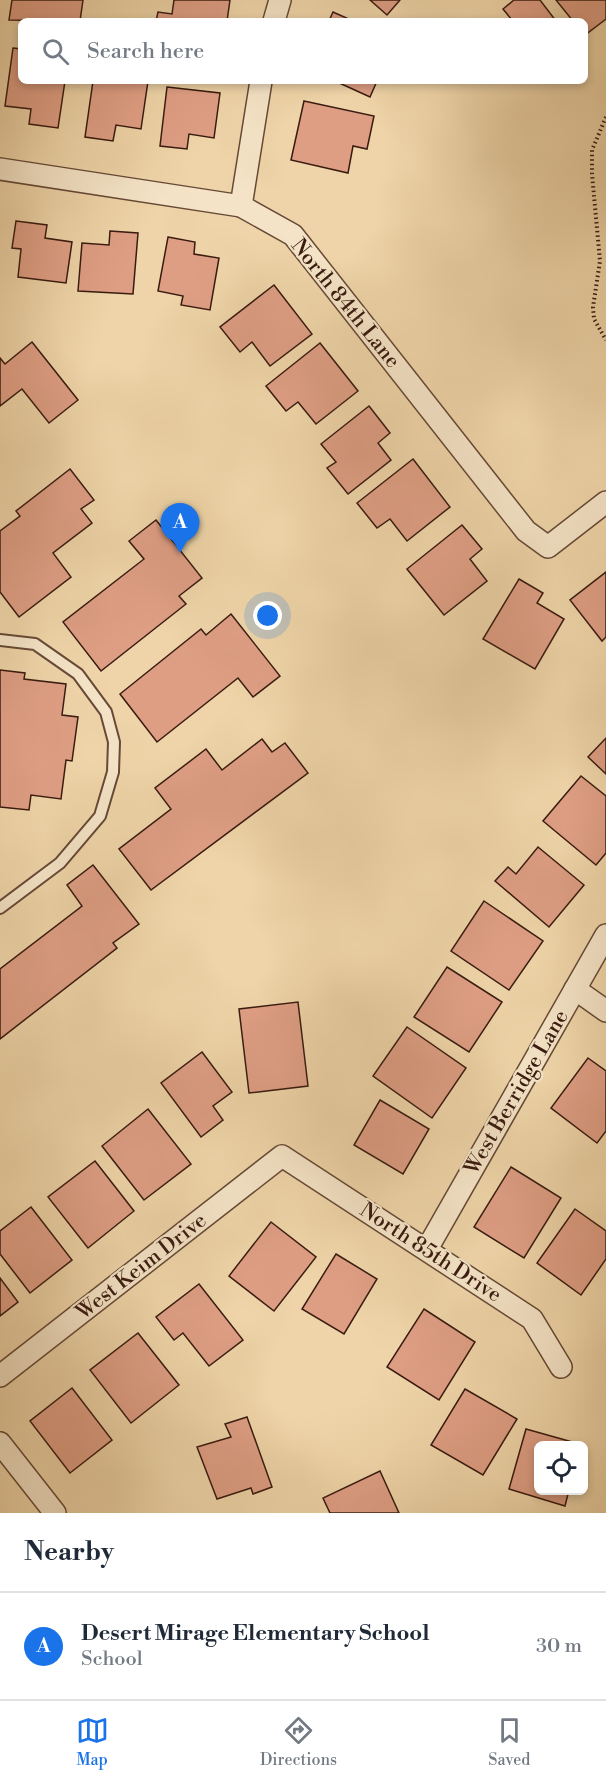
<!DOCTYPE html>
<style>
:root{--surface:#fff;--page:#f6f6f7;--text:#1f2937;--muted:#747a83;--line:#e0e1e3;--accent:#1a73e8}
body{margin:0;font-family:"Libre Bodoni",serif;background:var(--page);color:var(--text)}
.controls{position:absolute;right:18px;bottom:18px;display:grid;overflow:hidden;border-radius:9px;box-shadow:0 3px 9px #0003}
.controls button{width:54px;height:54px;display:grid;place-items:center;padding:0;border:0;border-bottom:2px solid var(--line);background:var(--surface);color:var(--text);font:30px sans-serif}
.you{position:absolute;left:268px;top:616px;width:21px;height:21px;margin:-15px;border:4px solid #fff;border-radius:50%;background:#1a73e8;box-shadow:0 0 0 9px #1a73e833}
.badge{display:grid;place-items:center;width:39px;height:39px;border-radius:50%;background:var(--accent);color:#fff;font-size:20px;font-weight:700}
.pin{position:absolute;translate:-50% -50px;filter:drop-shadow(0 2px 3px #0008)}
.pin::after{content:'';position:absolute;top:32px;width:21px;height:18px;background:inherit;clip-path:polygon(0 0,100% 0,50% 100%)}
.list{margin:0;padding:0;list-style:none}
h2{display:flex;justify-content:space-between;align-items:center;height:78px;margin:0;padding:0 24px;font-size:26px}
h2 small{font-size:20px;font-weight:400;color:var(--muted)}
.list li{display:grid;grid-template-columns:39px 1fr auto;gap:18px;align-items:center;box-sizing:border-box;height:108px;padding:0 24px;border-top:2px solid var(--line)}
.list b{display:block;font-size:22px;white-space:nowrap}
.list p{margin:0;font-size:20px;white-space:nowrap;color:var(--muted)}
.list em{font-size:20px;font-style:normal;color:var(--muted)}
.icon{flex:none;width:33px;height:33px;fill:none;stroke:currentColor;stroke-width:2;stroke-linecap:round;stroke-linejoin:round}
.map{position:relative;flex:none;width:606px;height:1513px;overflow:hidden}
.search{position:absolute;background:var(--surface);box-shadow:0 3px 9px #0003;left:18px;right:18px;top:18px;height:66px;display:flex;align-items:center;gap:15px;box-sizing:border-box;padding:0 21px;border-radius:9px;color:var(--muted);font-size:22px}
.sheet{height:186px;background:var(--surface)}
nav{display:flex;justify-content:space-around;align-items:center;box-sizing:border-box;height:84px;border-top:2px solid var(--line);background:var(--surface);font-size:16px;color:var(--muted)}
nav a{display:grid;justify-items:center;gap:3px}
nav .on{color:var(--accent)}
.map>svg:first-child{display:block}
</style>
<div class="map">
<svg width="606" height="1513" viewBox="0 0 606 1513">
<rect width="100%" height="100%" fill="#eed4a8"/>
<filter id="stains"><feTurbulence type="fractalNoise" baseFrequency=".00333" numOctaves="4"/><feColorMatrix values="0 0 0 0 .2 0 0 0 0 .09 0 0 0 0 .02 0 0 0 .5 -.17"/></filter>
<radialGradient id="worn" r=".72"><stop offset=".6" stop-color="#630" stop-opacity="0"/><stop offset="1" stop-color="#630" stop-opacity=".3"/></radialGradient>
<g fill="#de9e84" stroke="#391b10" stroke-width="1.5">
<polygon points="12,0 83,0 80,21 9,20"/>
<polygon points="174,0 230,0 227,21 156,21 158,12 172,14"/>
<polygon points="370,0 400,0 387,15"/>
<polygon points="514,0 540,0 556,21 510,21 512,20 503,9"/>
<polygon points="556,0 606,0 606,19 585,35 585,21 573,21"/>
<polygon points="333,12 353,21 329,21"/>
<polygon points="13,48 21,49 21,81 65,81 58,128 29,124 31,109 5,106"/>
<polygon points="93,81 148,81 141,129 116,125 113,141 85,137"/>
<polygon points="335,81 377,81 370,97"/>
<polygon points="167,87 220,93 214,138 189,134 187,149 160,146"/>
<polygon points="304,101 374,116 367,149 353,146 348,173 291,160"/>
<polygon points="16,221 47,225 45,238 72,242 66,283 18,277 21,249 12,248"/>
<polygon points="110,231 138,233 133,294 78,291 82,243 109,245"/>
<polygon points="168,237 195,242 194,254 219,258 210,310 181,305 183,296 158,291"/>
<polygon points="274,285 312,334 270,366 252,342 240,352 220,327"/>
<polygon points="32,342 78,400 49,423 22,389 0,406 0,358 5,364"/>
<polygon points="320,343 358,391 316,424 298,402 286,411 266,386"/>
<polygon points="369,406 390,433 378,443 391,460 348,494 327,468 336,462 321,444"/>
<polygon points="413,459 450,507 407,541 390,519 377,528 357,503"/>
<polygon points="70,469 94,500 81,509 92,523 53,553 71,577 19,617 0,592 0,531 20,516 16,511"/>
<polygon points="156,520 202,578 179,596 186,604 101,671 63,622 144,559 129,541"/>
<polygon points="462,525 482,549 470,559 487,581 444,615 407,569"/>
<polygon points="606,572 606,637 602,641 570,600"/>
<polygon points="519,579 543,593 537,603 564,619 535,669 483,639"/>
<polygon points="231,614 280,676 253,697 238,678 157,742 120,694 201,629 206,635"/>
<polygon points="0,670 25,673 24,679 66,684 62,715 78,717 72,761 66,760 61,799 31,795 29,810 0,807"/>
<polygon points="606,738 606,774 588,757"/>
<polygon points="262,739 272,752 285,743 308,773 151,890 119,849 171,809 155,788 206,749 222,770"/>
<polygon points="581,776 606,796 606,853 596,865 543,821"/>
<polygon points="538,847 584,885 549,927 495,881 508,867 516,874"/>
<polygon points="93,865 139,924 113,943 117,948 0,1039 0,969 82,906 67,885"/>
<polygon points="484,901 543,941 509,990 451,951"/>
<polygon points="447,967 502,1002 469,1052 414,1017"/>
<polygon points="298,1002 308,1086 249,1093 239,1009"/>
<polygon points="407,1027 466,1068 432,1118 373,1076"/>
<polygon points="202,1052 232,1092 213,1106 223,1120 201,1137 161,1083"/>
<polygon points="588,1058 606,1071 606,1131 597,1143 551,1108"/>
<polygon points="380,1100 429,1129 403,1174 354,1145"/>
<polygon points="148,1109 191,1164 144,1200 102,1146"/>
<polygon points="95,1161 134,1211 88,1248 48,1197"/>
<polygon points="511,1167 561,1198 524,1258 474,1227"/>
<polygon points="31,1207 72,1260 30,1293 0,1254 0,1231"/>
<polygon points="575,1209 606,1231 606,1259 581,1295 537,1263"/>
<polygon points="271,1222 316,1257 274,1311 229,1276"/>
<polygon points="336,1254 377,1279 344,1334 302,1309"/>
<polygon points="0,1278 18,1302 0,1316"/>
<polygon points="199,1284 243,1340 209,1366 183,1333 174,1340 156,1317"/>
<polygon points="424,1309 475,1342 439,1400 387,1367"/>
<polygon points="138,1333 179,1385 131,1423 90,1370"/>
<polygon points="72,1388 112,1440 70,1473 30,1421"/>
<polygon points="465,1389 517,1419 483,1475 431,1445"/>
<polygon points="247,1417 272,1487 253,1494 251,1488 217,1499 197,1447 231,1437 225,1424"/>
<polygon points="526,1429 583,1445 538,1446 538,1490 569,1490 565,1506 509,1489"/>
<polygon points="380,1471 399,1513 330,1513 323,1498"/>
</g>
<g fill="none" stroke-linecap="round" stroke-linejoin="round">
<defs>
<polyline id="lane" points="0,640 35,644 78,674 106,712 114,742 113,772 100,816 60,863 0,908"/>
<g id="street">
<polyline points="274,21 280,0"/>
<polyline points="0,169 241,206 293,235 526,531 548,547 606,502"/>
<polyline points="241,206 261,81"/>
<polyline points="575,989 606,1011"/>
<polyline points="427,1249 606,935"/>
<polyline points="0,1376 282,1156 532,1319 561,1367"/>
<polyline points="0,1443 55,1513"/>
</g>
</defs>
<use href="#lane" stroke="#664936" stroke-width="14"/>
<use href="#street" stroke="#664936" stroke-width="24"/>
<polyline stroke="#391b10" stroke-width="4" stroke-dasharray="1.5 3" stroke-linecap="butt" points="606,117 592,150 592,174 600,261 593,307 594,319 606,340"/>
<use href="#lane" stroke="#f4e3c6" stroke-width="10"/>
<use href="#street" stroke="#f4e3c6" stroke-width="21"/>
</g>
<g text-anchor="middle" stroke-width="4.5" stroke-linejoin="round" paint-order="stroke">
<g font-size="21" fill="#391b10" stroke="#f4e3c6">
<text transform="translate(346 303) rotate(51)" y="7">North 84th Lane</text>
<text transform="translate(516 1092) rotate(-60)" y="7">West Berridge Lane</text>
<text transform="translate(431 1252) rotate(33)" y="7">North 85th Drive</text>
<text transform="translate(141 1266) rotate(-38)" y="7">West Keim Drive</text>
</g>
</g>
<rect width="100%" height="100%" filter="url(#stains)"/>
<rect width="100%" height="100%" fill="url(#worn)"/>
</svg>
<div class="controls">
<button><svg class="icon" aria-label="locate" viewBox="0 0 24 24"><circle cx="12" cy="12" r="6"/><path d="M12 2v4M12 18v4M2 12h4M18 12h4"/></svg></button>
</div>
<div class="you"></div>
<div class="pin badge" style="left:180px;top:553px">A</div>
<div class="search"><svg class="icon" aria-label="search" viewBox="0 0 24 24"><circle cx="10" cy="10" r="6"/><path d="M15 15l6 6"/></svg>Search here</div>
</div>
<section class="sheet">
<h2>Nearby<small></small></h2>
<ul class="list">
<li><span class="badge">A</span><div><b>Desert Mirage Elementary School</b><p>School</p></div><em>30 m</em></li>
</ul>
</section>
<nav>
<a class="on"><svg class="icon" aria-label="map" viewBox="0 0 24 24"><path d="M3 6l6-2 6 2 6-2v14l-6 2-6-2-6 2zM9 4v14M15 6v14"/></svg>Map</a>
<a><svg class="icon" aria-label="directions" viewBox="0 0 24 24"><path d="M12 3l9 9-9 9-9-9zM9 14v-3h6M13 9l2 2-2 2"/></svg>Directions</a>
<a><svg class="icon" aria-label="saved" viewBox="0 0 24 24"><path d="M7 4h10v16l-5-4-5 4z"/></svg>Saved</a>
</nav>
